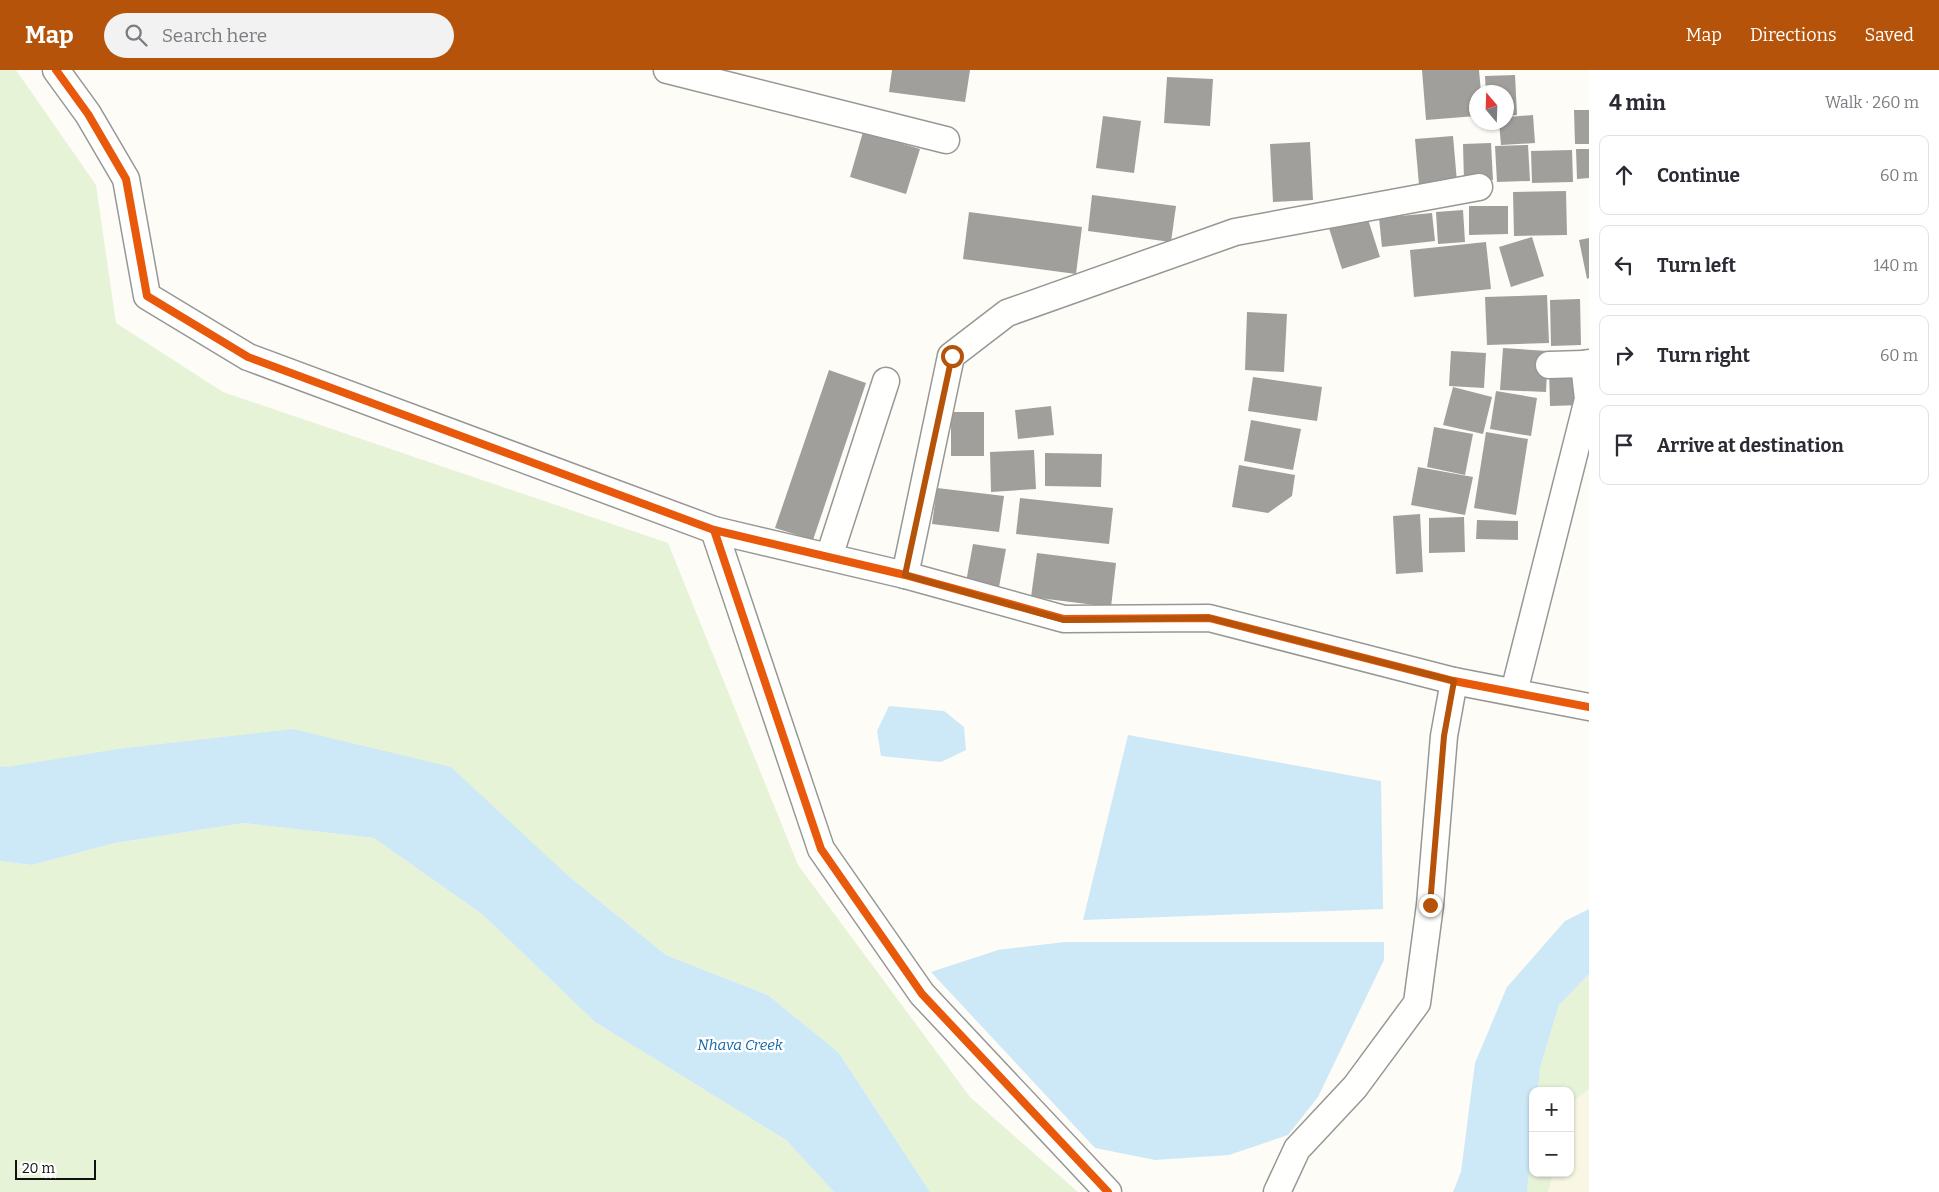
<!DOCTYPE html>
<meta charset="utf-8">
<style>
:root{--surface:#fff;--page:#f2f2f3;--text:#2b2b33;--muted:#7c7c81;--line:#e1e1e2;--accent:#b45309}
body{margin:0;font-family:Bitter,serif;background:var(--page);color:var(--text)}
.controls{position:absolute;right:15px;bottom:15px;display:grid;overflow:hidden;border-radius:10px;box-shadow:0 1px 4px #0004}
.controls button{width:45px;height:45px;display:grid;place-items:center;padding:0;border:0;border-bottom:1px solid var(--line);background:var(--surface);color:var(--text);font:25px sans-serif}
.compass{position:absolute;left:1469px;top:15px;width:45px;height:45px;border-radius:50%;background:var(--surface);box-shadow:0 1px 4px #0004;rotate:341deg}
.scale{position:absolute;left:15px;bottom:12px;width:81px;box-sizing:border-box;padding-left:5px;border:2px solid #111;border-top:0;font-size:14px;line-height:18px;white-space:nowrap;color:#111;-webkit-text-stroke:4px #fff;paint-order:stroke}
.stop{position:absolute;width:15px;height:15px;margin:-11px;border:4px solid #b45309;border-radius:50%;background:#fff}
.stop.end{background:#b45309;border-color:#fff;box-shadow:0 1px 5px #0008}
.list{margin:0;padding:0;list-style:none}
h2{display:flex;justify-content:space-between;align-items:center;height:65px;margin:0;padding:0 20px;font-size:21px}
h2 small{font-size:16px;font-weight:400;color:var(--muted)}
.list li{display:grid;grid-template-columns:32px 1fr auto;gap:15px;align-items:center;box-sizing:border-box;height:80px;margin:0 10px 10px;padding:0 10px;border:1px solid var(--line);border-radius:10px}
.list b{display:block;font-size:19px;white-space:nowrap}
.list em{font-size:16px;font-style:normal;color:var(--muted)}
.icon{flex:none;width:28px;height:28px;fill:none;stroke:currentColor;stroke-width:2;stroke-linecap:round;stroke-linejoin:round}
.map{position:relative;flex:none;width:1589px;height:1122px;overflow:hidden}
header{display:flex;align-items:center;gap:30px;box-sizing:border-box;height:70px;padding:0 25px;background:var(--accent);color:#fff}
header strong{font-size:24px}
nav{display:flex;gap:28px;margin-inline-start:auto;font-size:18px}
.search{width:350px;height:45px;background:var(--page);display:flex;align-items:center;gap:12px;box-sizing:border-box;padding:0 18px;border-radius:28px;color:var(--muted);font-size:19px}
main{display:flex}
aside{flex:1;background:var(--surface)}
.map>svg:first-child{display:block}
</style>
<header>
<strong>Map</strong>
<div class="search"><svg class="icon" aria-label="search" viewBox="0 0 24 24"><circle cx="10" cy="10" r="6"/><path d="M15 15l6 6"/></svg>Search here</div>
<nav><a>Map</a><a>Directions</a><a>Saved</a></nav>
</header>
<main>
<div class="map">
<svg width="1589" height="1122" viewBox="0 0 1589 1122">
<rect width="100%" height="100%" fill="#fdfcf7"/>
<polygon fill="#f9f7e4" points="1589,1019 1589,1122 1548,1122 1553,1103 1570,1103 1570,1040 1572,1032"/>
<g fill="#e7f3d7">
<polygon points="0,0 16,0 96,115 116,253 223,322 668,473 798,795 970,1027 1078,1122 930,1122 839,983 768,925 666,885 566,804 0,696"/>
<polygon points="244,753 374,768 482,844 595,952 786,1070 834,1122 0,1122 0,791 32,795 115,773"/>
<polygon points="1589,904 1589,1019 1572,1032 1570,1040 1570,1021 1538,1021 1540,998 1559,935"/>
<polygon points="1533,1068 1533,1103 1553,1103 1548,1122 1527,1122"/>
</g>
<g fill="#cde8f7">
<polygon points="889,636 944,641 964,657 966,680 941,692 881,686 877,661"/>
<polygon points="293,659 451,697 566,804 666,885 768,925 839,983 930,1122 834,1122 786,1070 595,952 482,844 374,768 244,753 115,773 32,795 0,791 0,696 7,697 118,679"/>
<polygon points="1128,665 1381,711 1383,839 1083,850"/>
<polygon points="1589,839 1589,904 1559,935 1540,998 1538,1021 1533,1021 1533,1068 1527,1122 1453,1122 1461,1102 1475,993 1507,917 1565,851"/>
<polygon points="1065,872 1384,872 1384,890 1318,1027 1288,1065 1229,1085 1155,1090 1095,1078 931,902 998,880"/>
</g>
<g fill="#a19f9c">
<polygon points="892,0 970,0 965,32 889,22"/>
<polygon points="1422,0 1479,0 1481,22 1476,22 1476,46 1426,50"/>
<polygon points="1515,5 1517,45 1506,46 1506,22 1486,22 1485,6"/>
<polygon points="1167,7 1213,9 1210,56 1164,53"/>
<polygon points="1574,40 1589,40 1589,74 1575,74"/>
<polygon points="1533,45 1535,73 1501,75 1499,52 1506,52 1506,47"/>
<polygon points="1103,46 1141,51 1134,103 1096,98"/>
<polygon points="863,62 920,79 906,124 850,107"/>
<polygon points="1453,66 1457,112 1419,115 1415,69"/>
<polygon points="1310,72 1313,130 1273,132 1270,74"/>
<polygon points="1491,73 1493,110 1464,111 1463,74"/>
<polygon points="1528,75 1530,111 1497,112 1495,76"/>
<polygon points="1576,79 1589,79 1589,108 1577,109"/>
<polygon points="1572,80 1573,112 1532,113 1531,81"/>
<polygon points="1566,121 1567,165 1514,166 1513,122"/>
<polygon points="1092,125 1176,136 1171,172 1088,161"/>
<polygon points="1469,136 1508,136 1508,164 1469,165"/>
<polygon points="1463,140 1465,172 1438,174 1436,142"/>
<polygon points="969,142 1082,157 1076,204 963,189"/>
<polygon points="1366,143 1380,187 1342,199 1328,155"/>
<polygon points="1432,143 1435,171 1382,177 1379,148"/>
<polygon points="1532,167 1544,206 1511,217 1499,177"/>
<polygon points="1589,168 1589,208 1587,209 1579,170"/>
<polygon points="1486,172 1491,219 1414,227 1410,180"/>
<polygon points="1547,225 1549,273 1487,275 1485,227"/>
<polygon points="1580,229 1581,275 1551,276 1550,230"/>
<polygon points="1247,242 1287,244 1284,302 1245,300"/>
<polygon points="1503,278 1548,281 1546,322 1500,320"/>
<polygon points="1451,281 1486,283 1484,318 1449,316"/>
<polygon points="1581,298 1583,335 1550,336 1549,299"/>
<polygon points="829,300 866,313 813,470 775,458"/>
<polygon points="1253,307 1322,317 1317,351 1248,341"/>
<polygon points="1453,317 1492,327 1483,364 1443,355"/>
<polygon points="1496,321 1537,328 1531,366 1490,359"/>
<polygon points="1051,336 1054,365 1018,369 1015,340"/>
<rect x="951" y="342" width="33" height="44"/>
<polygon points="1251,350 1301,359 1293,400 1244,391"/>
<polygon points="1434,357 1473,364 1465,405 1427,397"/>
<polygon points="1486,362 1528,369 1516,445 1474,438"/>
<polygon points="1034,380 1036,419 991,422 990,382"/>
<polygon points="1045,383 1102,384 1101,417 1045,416"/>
<polygon points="1239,395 1295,405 1292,426 1268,443 1232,437"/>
<polygon points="1418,397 1473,407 1465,445 1411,435"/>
<polygon points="937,418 1004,426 999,462 932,454"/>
<polygon points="1020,428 1113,438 1109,474 1016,464"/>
<polygon points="1420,444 1423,502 1396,504 1393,446"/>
<polygon points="1464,447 1465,482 1429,483 1429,448"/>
<polygon points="1477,450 1518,451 1518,470 1476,469"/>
<polygon points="973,474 1006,479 999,517 966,512"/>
<polygon points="1037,483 1116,493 1111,537 1031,527"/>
</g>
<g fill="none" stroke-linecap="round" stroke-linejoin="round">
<defs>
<g id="minor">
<polyline points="56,0 88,44 126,109 147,226 248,287 714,460 905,505 1064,549 1209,548 1454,611 1589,637"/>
<polyline points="667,0 946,70"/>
<polyline points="1549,295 1584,294"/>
<polyline points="714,460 821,779 922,924 1108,1122"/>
<polyline points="829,487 886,311"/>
<polyline points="905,505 951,286 1007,243 1235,162 1479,117"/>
<polyline points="1514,622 1588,329 1584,294 1589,293"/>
<polyline points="1277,1122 1297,1079 1355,1017 1417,933 1430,835 1444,666 1454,611"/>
</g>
</defs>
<use href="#minor" stroke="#979795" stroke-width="29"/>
<use href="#minor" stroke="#fffffe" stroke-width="26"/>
<defs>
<g id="cycleway">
<polyline points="56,0 88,44 126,109 147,226 248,287 714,460 905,505 1064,549 1209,548 1454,611 1589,637"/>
<polyline points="714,460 821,779 922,924 1108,1122"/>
</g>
</defs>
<use href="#cycleway" stroke="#fff" stroke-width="11"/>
<use href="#cycleway" stroke="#e8590c" stroke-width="8"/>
</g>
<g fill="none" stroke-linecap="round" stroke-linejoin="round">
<polyline stroke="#b45309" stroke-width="6" points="952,286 905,505 1064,550 1209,548 1454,611 1444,666 1430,835"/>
</g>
<g text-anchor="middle" stroke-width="5" stroke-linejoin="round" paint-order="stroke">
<g font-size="15" font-style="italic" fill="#1768a6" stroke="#fff">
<text x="740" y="980">Nhava Creek</text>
</g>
</g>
</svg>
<div class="controls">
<button>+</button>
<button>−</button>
</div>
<svg class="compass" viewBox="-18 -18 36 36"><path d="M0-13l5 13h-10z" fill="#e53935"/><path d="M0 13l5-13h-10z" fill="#7c7c81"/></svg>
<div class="scale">20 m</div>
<div class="stop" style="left:952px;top:286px"></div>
<div class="stop end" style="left:1430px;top:835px"></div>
</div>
<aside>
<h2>4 min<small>Walk · 260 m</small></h2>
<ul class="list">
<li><svg class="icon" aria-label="ahead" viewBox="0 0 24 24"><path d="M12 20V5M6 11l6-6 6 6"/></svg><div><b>Continue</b></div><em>60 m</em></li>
<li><svg class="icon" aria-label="left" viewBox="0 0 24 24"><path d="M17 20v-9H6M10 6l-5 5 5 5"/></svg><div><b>Turn left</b></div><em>140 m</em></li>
<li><svg class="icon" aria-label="right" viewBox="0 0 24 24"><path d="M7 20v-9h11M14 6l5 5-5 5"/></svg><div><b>Turn right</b></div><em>60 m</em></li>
<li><svg class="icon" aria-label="arrive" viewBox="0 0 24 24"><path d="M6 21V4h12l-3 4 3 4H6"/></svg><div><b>Arrive at destination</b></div></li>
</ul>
</aside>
</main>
